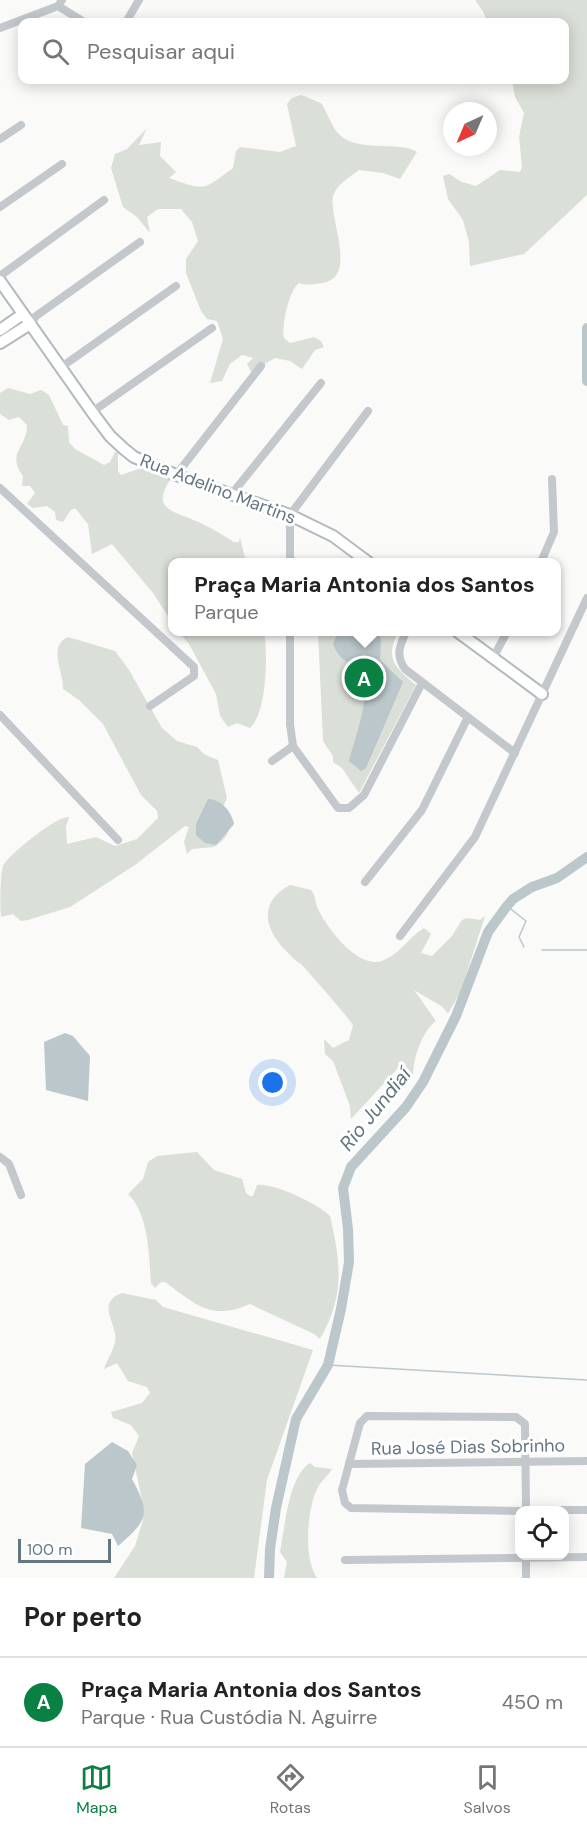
<!DOCTYPE html>
<html lang="pt">
<meta charset="utf-8">
<style>
:root{--surface:#fff;--page:#f2f2f2;--text:#222;--muted:#767676;--line:#e0e0e0;--accent:#0b8043}
body{margin:0;font-family:"DM Sans",sans-serif;background:var(--page);color:var(--text)}
.controls{position:absolute;right:18px;bottom:18px;display:grid;overflow:hidden;border-radius:12px;box-shadow:0 3px 15px #0003}
.controls button{width:54px;height:54px;display:grid;place-items:center;padding:0;border:0;border-bottom:2px solid var(--line);background:var(--surface);color:var(--text);font:30px sans-serif}
.compass{position:absolute;left:443px;top:102px;width:54px;height:54px;border-radius:50%;background:var(--surface);box-shadow:0 3px 15px #0003;rotate:224deg}
.scale{position:absolute;left:18px;bottom:15px;width:93px;box-sizing:border-box;padding-left:6px;border:3px solid #657683;border-top:0;font-size:16px;line-height:21px;white-space:nowrap;color:#657683;-webkit-text-stroke:4px #fff;paint-order:stroke}
.you{position:absolute;left:273px;top:1083px;width:21px;height:21px;margin:-15px;border:4px solid #fff;border-radius:50%;background:#1a73e8;box-shadow:0 0 0 9px #1a73e833}
.badge{display:grid;place-items:center;width:39px;height:39px;border-radius:50%;background:var(--accent);color:#fff;font-size:20px;font-weight:700}
.pin{position:absolute;translate:-50% -50%;border:3px solid #fff;box-shadow:0 2px 6px #0006}
.popup{position:absolute;left:168px;top:558px;width:393px;height:78px;box-sizing:border-box;display:grid;place-content:center;border-radius:12px;background:var(--surface);filter:drop-shadow(0 2px 4px #0005);font-size:20px;white-space:nowrap;color:var(--muted)}
.popup b{font-size:22px;color:var(--text)}
.popup::after{content:'';position:absolute;left:50%;top:100%;margin-left:-12px;border:12px solid transparent;border-top-color:var(--surface)}
.list{margin:0;padding:0;list-style:none}
h2{display:flex;justify-content:space-between;align-items:center;height:78px;margin:0;padding:0 24px;font-size:26px}
h2 small{font-size:20px;font-weight:400;color:var(--muted)}
.list li{display:grid;grid-template-columns:39px 1fr auto;gap:18px;align-items:center;box-sizing:border-box;height:90px;padding:0 24px;border-top:2px solid var(--line)}
.list b{display:block;font-size:22px;white-space:nowrap}
.list p{margin:0;font-size:20px;white-space:nowrap;color:var(--muted)}
.list em{font-size:20px;font-style:normal;color:var(--muted)}
.icon{flex:none;width:33px;height:33px;fill:none;stroke:currentColor;stroke-width:2;stroke-linecap:round;stroke-linejoin:round}
.map{position:relative;flex:none;width:587px;height:1578px;overflow:hidden}
.search{position:absolute;background:var(--surface);box-shadow:0 3px 15px #0003;left:18px;right:18px;top:18px;height:66px;display:flex;align-items:center;gap:15px;box-sizing:border-box;padding:0 21px;border-radius:12px;color:var(--muted);font-size:22px}
.sheet{height:168px;background:var(--surface)}
nav{display:flex;justify-content:space-around;align-items:center;box-sizing:border-box;height:84px;border-top:2px solid var(--line);background:var(--surface);font-size:16px;color:var(--muted)}
nav a{display:grid;justify-items:center;gap:3px}
nav .on{color:var(--accent)}
.map>svg:first-child{display:block}
</style>
<div class="map">
<svg width="587" height="1578" viewBox="0 0 587 1578">
<rect width="100%" height="100%" fill="#fafaf8"/>
<g fill="#dadfd7">
<polygon points="475,0 587,0 587,195 524,254 470,266 469,242 463,220 448,199 443,176 449,174 462,182 476,186 500,170 520,172 522,167 519,137 524,113 515,97 512,80 564,80 564,22 487,22 484,13"/>
<path d="M301,95l20,8c6,9 10,22 16,29 17,22 61,8 80,20l-17,27 -17,-6 -24,-3c-9,7 -22,14 -26,26 -5,21 26,82 -11,87 -8,1 -16,3 -23,0 -10,7 -18,44 -15,55l6,5 24,-6 7,4 3,6 -9,3 -13,19 -12,-8 -15,-3 -24,14 -4,-8 6,-6 -11,-3 -12,9 -8,17 -12,2 13,-44 -6,-18 -10,-2 -6,-8 -15,-38v-14l12,-18 -6,-19 -11,-13h-23l-11,8 3,16 -13,-16 -14,-10 -12,-39 4,-14 12,-5 20,-21 -8,17 22,-3 -1,14 16,16 -7,6c37,13 33,13 64,-10l3,-17 4,-4 40,5 16,-6 -9,-42 5,-6z"/>
<path d="M8,388l22,6 11,-4 8,5 14,30 5,1 1,16 6,7 29,16 6,-3 5,-10 3,1v18l3,4 29,-10 22,12c-22,32 -1,33 24,44 13,5 26,14 38,21h5l1,-5 6,25h-74v60l-19,-29 -41,-49 -20,10 -4,-30 -13,-16 -5,3 -7,11 -7,-2 -1,-8 -8,-6 -14,2 -6,-4 8,-11 -5,-7h-8l1,-10c-17,-24 4,-27 4,-51l-8,-8 -10,3 -9,-6v-21z"/>
<path d="M179,632h85c4,21 3,81 -14,96l-13,-5 -9,4 -8,-11 -4,-22 -27,-50z"/>
<path d="M318,632h80c-13,27 -4,35 18,53l-57,108 -17,-25 -9,-6v-6l-10,-15z"/>
<path d="M68,637l47,14 14,19 33,58 15,13 20,6 8,8 13,5 9,38 -4,9c10,18 9,28 -9,40l-22,2 -5,5 -3,-12 5,-15 -4,-1 -50,39 -65,42 -42,13 -7,1 -8,-7 -12,3c-1,-12 -1,-40 2,-51 6,-12 55,-51 66,-49l-3,10 1,17 29,-7 19,9 22,-7 21,-21 -1,-7 -16,-16 -38,-71 -24,-24 -16,-11c1,-17 -16,-42 5,-52z"/>
<path d="M290,885l21,5c4,5 4,10 6,17 9,20 42,65 67,53 17,-7 25,-23 40,-32l7,6 -10,19 11,3 20,-20 10,-16 5,-2 13,2 5,-4 -24,75 -12,21 -2,1 -4,-6 -29,-17 22,31c-14,10 -23,38 -23,55l-11,-9 -4,1 -47,51 -1,-13 -17,-45 -8,-7 -1,-15 9,9 16,-8 4,-15c-15,-20 -32,-38 -48,-57 -4,-5 -10,-7 -14,-12 -25,-23 -36,-52 -1,-71z"/>
<path d="M197,1152l17,18 28,9 4,14 4,3h3l4,-11c15,-3 62,19 73,31 11,48 15,79 -10,123l-6,-5 -64,-30c-40,17 -53,1 -85,-22h-4l-6,6 -4,-5c-2,-27 -2,-69 -23,-89l15,-15 5,-17 9,-6z"/>
<path d="M122,1293l34,7 7,7 150,43 -46,130 -13,98h-140l21,-32 8,-26v-15l-11,-52 7,-17 -8,-11 -18,-7 -2,-6 31,-9 8,-10 -3,-6 -19,-6 -11,-18 -13,6c3,-9 9,-18 11,-27 4,-17 -21,-39 7,-49z"/>
<path d="M310,1463l5,4 17,2c-4,7 -11,12 -14,18 -11,20 -15,72 -1,91h-33l3,-16 -7,-10c5,-25 8,-75 30,-89z"/>
</g>
<g fill="#bbc7cb">
<path d="M338,632h40l3,7 -1,21 23,22 -37,86 -5,3 -12,-10c5,-21 24,-68 11,-87 -10,-14 -19,-10 -27,-30z"/>
<path d="M208,799c14,1 23,12 26,25l-18,21 -11,-2 -9,-8v-11z"/>
<polygon points="65,1033 73,1036 90,1056 88,1101 46,1090 44,1042"/>
<path d="M112,1442l16,9 9,14 -5,14c19,35 16,41 -14,67l-6,-12 -31,-6 4,-64z"/>
</g>
<g fill="none" stroke-linecap="round" stroke-linejoin="round">
<g stroke="#bbc7cb" stroke-width="1.5">
<polyline points="507,906 526,921 519,937 524,947"/>
<polyline points="542,950 587,950"/>
<polyline points="328,1365 587,1380"/>
</g>
<g stroke="#bbc7cb" stroke-width="10">
<polyline points="587,328 587,381"/>
<polyline points="269,1578 270,1549 276,1508 296,1419 328,1365 341,1309 349,1262 348,1229 343,1188 351,1167 406,1107 423,1082 456,1016 488,932 507,906 513,899 532,887 557,878 587,857"/>
</g>
<defs>
<g id="secondary">
<polyline points="0,281 92,412 110,436 124,449 134,457 176,475 290,515 333,536 368,562"/>
<polyline points="0,330 23,314"/>
<polyline points="0,343 30,324"/>
<polyline points="458,632 542,694"/>
</g>
</defs>
<use href="#secondary" stroke="#b3babf" stroke-width="14"/>
<g stroke="#c3c8cc" stroke-width="8">
<polyline points="58,6 84,22"/>
<polyline points="126,22 139,0"/>
<polyline points="0,28 58,6 62,0"/>
<polyline points="0,139 21,125"/>
<polyline points="0,207 62,164"/>
<polyline points="0,276 104,200"/>
<polyline points="30,324 36,316 140,242"/>
<polyline points="60,368 176,286"/>
<polyline points="92,412 212,328"/>
<polyline points="176,475 261,366"/>
<polyline points="0,488 194,667 194,676 150,706"/>
<polyline points="231,495 321,383"/>
<polyline points="290,562 290,515 368,411"/>
<polyline points="541,562 554,532 552,479"/>
<polyline points="290,632 290,724 293,746 338,808 349,808 364,795 422,683"/>
<path d="M406,632c-6,14 -11,22 -1,37l110,84"/>
<polyline points="493,658 507,632"/>
<polyline points="0,715 118,840"/>
<polyline points="272,761 293,746"/>
<polyline points="365,882 422,810 468,717"/>
<polyline points="400,936 475,837 587,598"/>
<polyline points="0,1157 9,1164 21,1195"/>
<polyline points="349,1464 587,1461"/>
<polyline points="559,1510 587,1510"/>
<polyline points="520,1511 351,1508 345,1503 342,1490 360,1423 367,1416 516,1417 525,1424 526,1510"/>
<polyline points="345,1560 587,1557"/>
<polyline points="526,1578 526,1556"/>
</g>
<use href="#secondary" stroke="#fff" stroke-width="10"/>
</g>
<g text-anchor="middle" stroke-width="6" stroke-linejoin="round" paint-order="stroke">
<g font-size="18" fill="#657683" stroke="#fff">
<text transform="translate(218 489) rotate(21)" y="6">Rua Adelino Martins</text>
<text transform="translate(468 1447) rotate(-1)" y="6">Rua José Dias Sobrinho</text>
</g>
<g font-size="20" font-style="italic" fill="#60757c" stroke="#fff">
<text transform="translate(375 1109) rotate(-51)" y="7">Rio Jundiaí</text>
</g>
</g>
</svg>
<div class="controls">
<button><svg class="icon" aria-label="locate" viewBox="0 0 24 24"><circle cx="12" cy="12" r="6"/><path d="M12 2v4M12 18v4M2 12h4M18 12h4"/></svg></button>
</div>
<svg class="compass" viewBox="-18 -18 36 36"><path d="M0-13l5 13h-10z" fill="#e53935"/><path d="M0 13l5-13h-10z" fill="#767676"/></svg>
<div class="scale">100 m</div>
<div class="you"></div>
<div class="pin badge" style="left:364px;top:678px">A</div>
<div class="popup"><b>Praça Maria Antonia dos Santos</b>Parque</div>
<div class="search"><svg class="icon" aria-label="search" viewBox="0 0 24 24"><circle cx="10" cy="10" r="6"/><path d="M15 15l6 6"/></svg>Pesquisar aqui</div>
</div>
<section class="sheet">
<h2>Por perto<small></small></h2>
<ul class="list">
<li><span class="badge">A</span><div><b>Praça Maria Antonia dos Santos</b><p>Parque · Rua Custódia N. Aguirre</p></div><em>450 m</em></li>
</ul>
</section>
<nav>
<a class="on"><svg class="icon" aria-label="map" viewBox="0 0 24 24"><path d="M3 6l6-2 6 2 6-2v14l-6 2-6-2-6 2zM9 4v14M15 6v14"/></svg>Mapa</a>
<a><svg class="icon" aria-label="directions" viewBox="0 0 24 24"><path d="M12 3l9 9-9 9-9-9zM9 14v-3h6M13 9l2 2-2 2"/></svg>Rotas</a>
<a><svg class="icon" aria-label="saved" viewBox="0 0 24 24"><path d="M7 4h10v16l-5-4-5 4z"/></svg>Salvos</a>
</nav>
